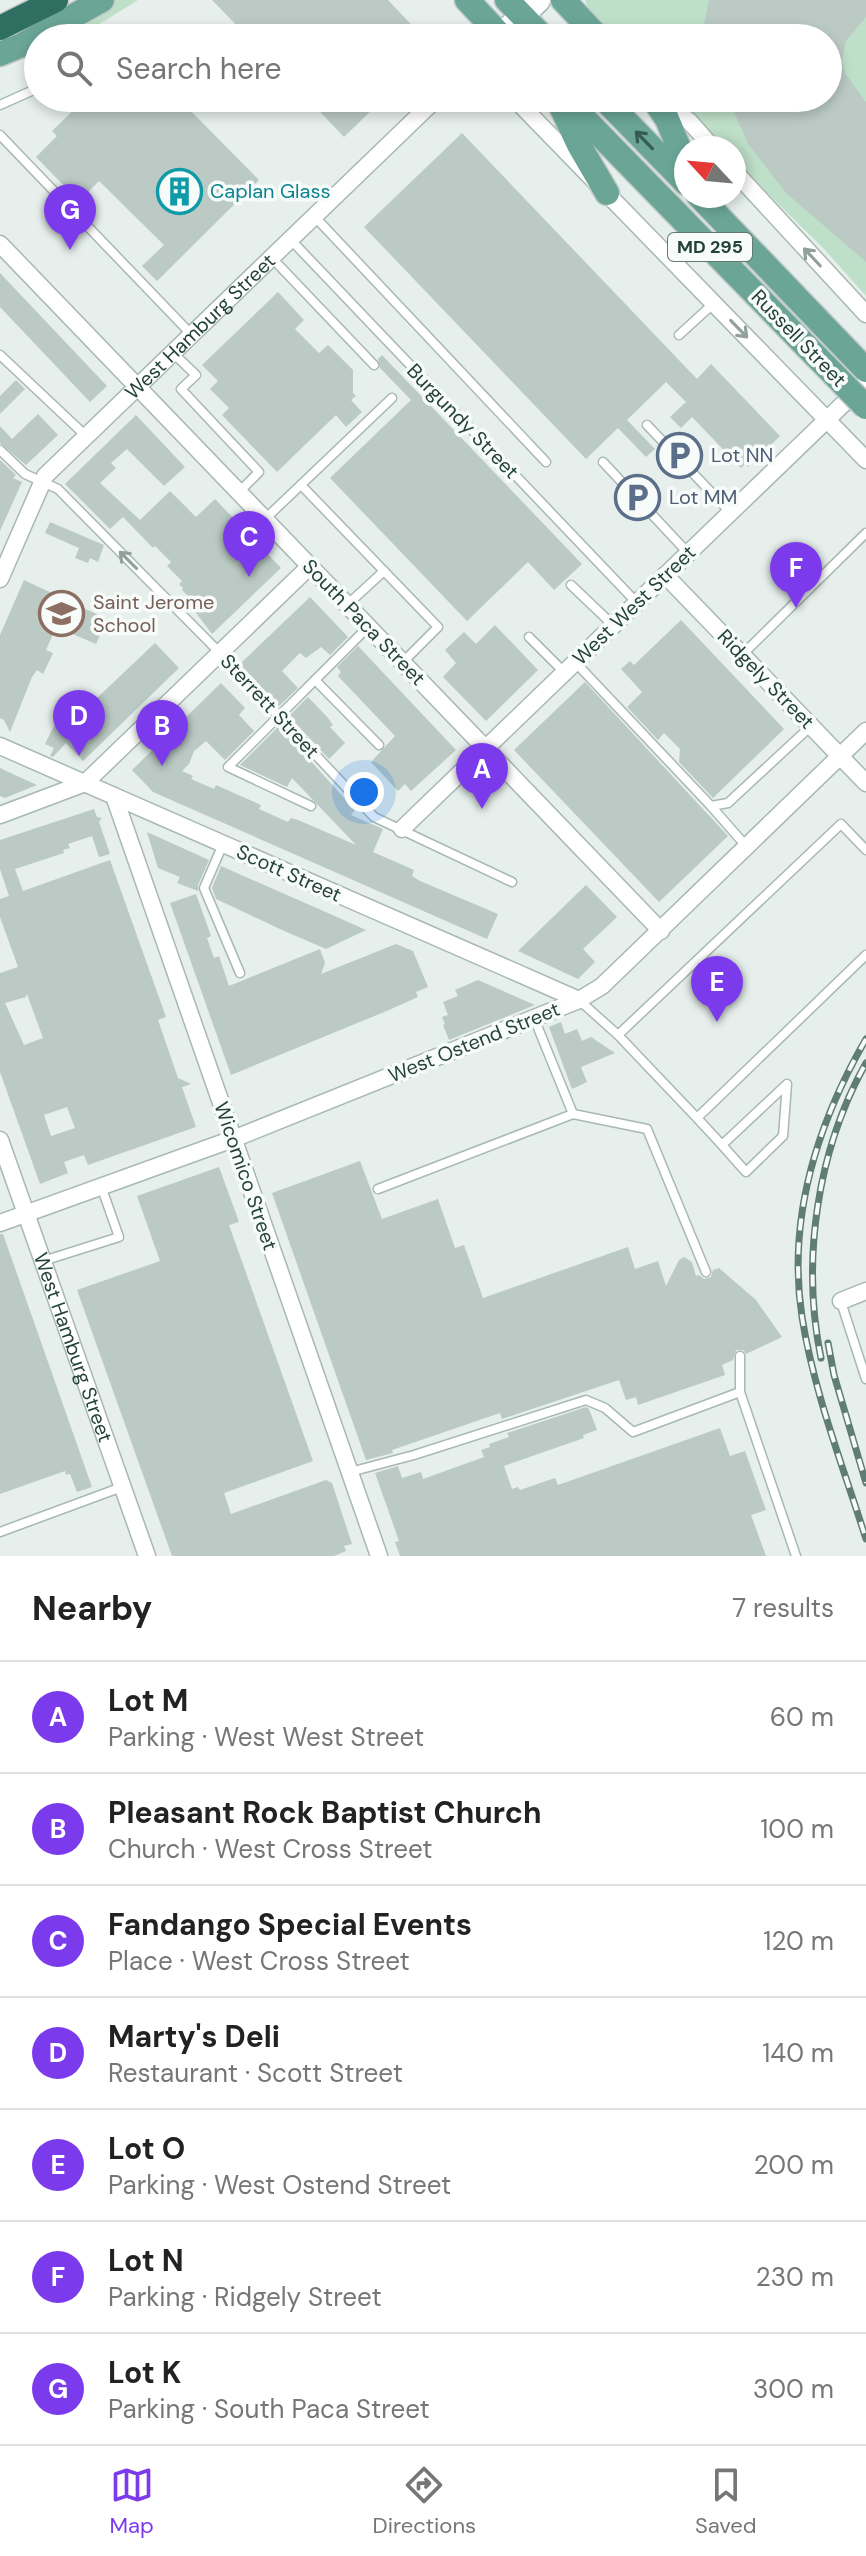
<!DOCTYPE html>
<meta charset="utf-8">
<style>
:root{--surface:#fff;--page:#f6f6f6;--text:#222;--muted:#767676;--line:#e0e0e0;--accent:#7c3aed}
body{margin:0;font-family:"DM Sans",sans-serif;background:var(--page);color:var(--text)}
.compass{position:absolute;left:674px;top:136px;width:72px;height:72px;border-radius:50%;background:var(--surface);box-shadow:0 4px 12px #0003;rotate:296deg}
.you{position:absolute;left:364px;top:792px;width:28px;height:28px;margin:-20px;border:6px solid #fff;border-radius:50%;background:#1a73e8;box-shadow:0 0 0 12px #1a73e833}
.badge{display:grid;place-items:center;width:52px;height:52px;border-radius:50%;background:var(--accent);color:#fff;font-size:26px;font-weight:700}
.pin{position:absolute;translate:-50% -66px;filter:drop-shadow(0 2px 4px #0008)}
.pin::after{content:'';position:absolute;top:42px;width:28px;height:24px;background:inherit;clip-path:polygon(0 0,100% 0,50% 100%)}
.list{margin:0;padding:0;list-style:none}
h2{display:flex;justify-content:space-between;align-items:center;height:104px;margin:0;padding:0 32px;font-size:34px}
h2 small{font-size:26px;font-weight:400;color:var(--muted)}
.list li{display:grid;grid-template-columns:52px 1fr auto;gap:24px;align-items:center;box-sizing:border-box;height:112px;padding:0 32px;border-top:2px solid var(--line)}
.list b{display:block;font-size:30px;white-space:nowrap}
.list p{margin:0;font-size:26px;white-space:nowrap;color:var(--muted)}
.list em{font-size:26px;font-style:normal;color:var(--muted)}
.icon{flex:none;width:44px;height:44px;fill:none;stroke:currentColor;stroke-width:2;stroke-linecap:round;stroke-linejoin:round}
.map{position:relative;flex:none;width:866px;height:1556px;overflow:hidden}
.search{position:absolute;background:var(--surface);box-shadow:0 4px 12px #0003;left:24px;right:24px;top:24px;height:88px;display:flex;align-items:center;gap:20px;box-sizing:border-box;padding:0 28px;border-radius:44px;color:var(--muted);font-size:30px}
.sheet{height:888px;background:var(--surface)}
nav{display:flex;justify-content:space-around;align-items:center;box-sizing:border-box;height:112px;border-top:2px solid var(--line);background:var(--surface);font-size:22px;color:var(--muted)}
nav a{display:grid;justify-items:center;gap:4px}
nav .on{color:var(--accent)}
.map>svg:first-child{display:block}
</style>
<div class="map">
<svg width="866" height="1556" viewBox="0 0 866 1556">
<rect width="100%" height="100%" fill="#e6efeb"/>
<g fill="#bfe0c8">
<polygon points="115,0 138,0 77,38 50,38 74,26"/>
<polygon points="585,0 866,0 866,296 825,250 734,160 734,148 723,148 675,98 828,98 828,38 617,38 588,8"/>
</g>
<g fill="#bbcac4" fill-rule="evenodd">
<polygon points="212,0 388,0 424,38 249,38"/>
<polygon points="709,0 866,0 866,17 846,41 842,61 845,73 866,102 866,262 786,193 748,144 728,98 828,98 828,38 701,38"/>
<polygon points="86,98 178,98 259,180 157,281 142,266 164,245 99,181 79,201 36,157 57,136 52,131"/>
<polygon points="307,98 384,98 344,137"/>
<polygon points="462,133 697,379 711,364 780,436 748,467 745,464 741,468 692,417 681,428 670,417 686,402 666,382 627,420 655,449 646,457 618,428 586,459 364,227"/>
<polygon points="0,273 107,386 90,402 0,307"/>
<polygon points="278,292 304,320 295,329 319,353 328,345 353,370 353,393 356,396 351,400 362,412 346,427 336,415 277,472 222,415 229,408 210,389 218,381 202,365"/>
<polygon points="382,355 582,564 554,590 528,562 467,621 330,478 411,400 380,368 378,359"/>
<polygon points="16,380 25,389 0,414 0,396"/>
<polygon points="38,414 58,435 26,465 0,443 0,426 12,439"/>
<polygon points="136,415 185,467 164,486 127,449 111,463 116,468 100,483 140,520 170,491 196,517 215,499 281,568 212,634 193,609 197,605 182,590 183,588 179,584 182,581 167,566 171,562 155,546 153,548 123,517 110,529 65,484"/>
<polygon points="0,460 16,475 13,478 22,482 0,531"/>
<polygon points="50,522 104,545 98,562 90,558 88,563 75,558 79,548 45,533"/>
<polygon points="24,580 107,619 96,644 56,627 46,650 53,653 43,674 37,670 32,677 10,732 4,720 0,718 0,635"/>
<polygon points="310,597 348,637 330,655 321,647 306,658 300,653 282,671 298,688 279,706 240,664"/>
<polygon points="681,620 784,729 713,798 679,762 680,749 664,733 658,740 627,707 642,692 621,669 630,661 634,665"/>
<polygon points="495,625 538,670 486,721 443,677 456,663 445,650 464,632 476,644"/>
<polygon points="155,643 179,668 83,761 66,743 53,757 50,756 54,748 45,744 54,726 68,730 78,716"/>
<polygon points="358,646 456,750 411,791 405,784 398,791 371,762 395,736 338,676 341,672 337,667"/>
<polygon points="585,682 728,836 659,902 514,750"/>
<polygon points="221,683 245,708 239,715 254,731 225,760 206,741 194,751 189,764 182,771 193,776 191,779 214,789 216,785 261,805 259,809 288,822 291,818 298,820 356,845 292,778 287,787 240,765 279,726 355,810 351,815 383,829 373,852 414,870 412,876 420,881 498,914 487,939 153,792 132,770"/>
<polygon points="308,697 328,718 333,725 330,727 345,743 329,759 289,716"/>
<polygon points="0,768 15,775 37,785 5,798 0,796"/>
<path d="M94,809l3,8 5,1 -3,4 11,32 -11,3 -7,-21 -24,8 2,4 -7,2 1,3 -49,16 8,22 87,-31 56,157 -8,3 20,58 13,6 -9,3 14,40 -108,38 -4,-10 -20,7 4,11 -28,11 -40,-112v-99l18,-6 -18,-50v-18l9,-3 -9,-27v-29zM27,994l16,44 -19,7 -19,-42 21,-6zM67,1107l8,21 -24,8 -7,-21z"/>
<polygon points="147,832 209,860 198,885 198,891 177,883 180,877 158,868"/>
<polygon points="221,866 337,917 366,930 326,949 282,930 216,899 212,888"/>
<polygon points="586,885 617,917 583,949 595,962 578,979 518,951"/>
<polygon points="196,894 211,936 207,938 214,958 219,956 229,986 320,949 325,963 321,974 396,944 413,951 428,987 416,992 418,997 389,1010 231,1075 170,903"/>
<polygon points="478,980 535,1005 449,1040 443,1025 445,1024 442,1017 448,1015 443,1002 458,996 455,990"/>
<polygon points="561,1022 565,1034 577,1029 582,1041 591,1037 615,1053 581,1067 587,1082 572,1089 549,1027"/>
<polygon points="360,1161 382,1219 438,1199 455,1248 464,1245 483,1298 628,1247 635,1269 658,1261 666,1286 679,1260 684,1257 692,1262 696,1276 699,1275 704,1279 711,1277 713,1270 719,1268 756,1300 782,1337 746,1354 743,1350 736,1350 733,1360 722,1365 725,1375 638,1405 636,1397 626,1400 619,1380 502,1419 500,1413 392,1450 393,1453 366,1460 272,1193"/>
<polygon points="219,1167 239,1222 229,1225 313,1461 224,1493 231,1514 326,1480 332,1483 352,1544 344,1546 346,1551 334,1556 172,1556 77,1290 160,1261 137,1196"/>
<polygon points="0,1234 3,1234 92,1487 77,1492 70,1474 66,1475 65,1471 0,1494"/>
<polygon points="586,1407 589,1409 597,1430 583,1435 584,1438 504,1466 512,1489 518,1487 520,1490 555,1478 558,1485 720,1428 730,1456 745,1451 766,1510 751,1515 766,1556 400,1556 395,1542 399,1541 375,1473 398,1466 402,1478 421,1472 423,1479 484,1457 481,1450 490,1447 489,1444 509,1437 507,1433"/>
</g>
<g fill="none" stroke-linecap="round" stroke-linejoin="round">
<defs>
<g id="lane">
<polyline points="0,105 38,88"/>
<polyline points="0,135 191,334"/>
<polyline points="315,217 546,462"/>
<polyline points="291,240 637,603"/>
<polyline points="272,258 374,365"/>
<polyline points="679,335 714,303"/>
<polyline points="173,353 196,375 181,389 259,472 239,492"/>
<polyline points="0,355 86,436"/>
<polyline points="647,425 730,512"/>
<polyline points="0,450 25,474 58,489 220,653 374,817 512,882"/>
<polyline points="603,462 688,553"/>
<polyline points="301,485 438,627 403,662"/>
<polyline points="265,519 392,398"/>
<polyline points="571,585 613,625"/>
<polyline points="348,604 384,571"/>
<polyline points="529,637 564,672"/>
<polyline points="742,655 866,533"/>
<polyline points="575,662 711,806"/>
<polyline points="315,680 379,745"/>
<polyline points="311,806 228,767 368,627"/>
<polyline points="223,844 204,888 240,973"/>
<polyline points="746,846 711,806 728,803 811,726"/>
<polyline points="579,1000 618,1035 697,1118 866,955"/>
<polyline points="618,1035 841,824 866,850"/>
<polyline points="573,1114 647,1129 706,1272"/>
<polyline points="697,1118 722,1145 787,1084 783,1136 746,1172 722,1145"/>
<polyline points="378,1189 573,1114 534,1018"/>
<polyline points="43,1261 119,1237 101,1186"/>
<polyline points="841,1302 866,1379"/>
<polyline points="740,1356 740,1392 796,1556"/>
<polyline points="350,1472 414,1455 586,1400 605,1408 633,1432 740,1392"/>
<polyline points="0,1532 122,1487"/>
</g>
<g id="street">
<polyline points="514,98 866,460"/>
<polyline points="660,98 690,122 713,148"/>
<polyline points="734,171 866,314"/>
<polyline points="0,244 661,931"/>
<polyline points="665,575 866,783"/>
<path id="s1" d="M0,579l45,-103 392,-378"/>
<polyline points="0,746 579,1000"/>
<polyline points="114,796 379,1556"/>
<polyline points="0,815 85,783 310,566"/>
<polyline points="402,829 866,382"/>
<path id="s2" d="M0,1140l147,416"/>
<polyline points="0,1223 233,1139 579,1000 602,986 866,731"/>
<polyline points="841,1301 866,1291"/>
</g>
<polyline id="secondary" points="501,36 538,0"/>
<g id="primary">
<polyline points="467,0 503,38"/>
<polyline points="507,0 544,38"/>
<polyline points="563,0 599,38"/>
<polyline points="0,54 22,45 102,0"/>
<polyline points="564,98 807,347"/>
<polyline points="603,98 686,183"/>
<polyline points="653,98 667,119 686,165"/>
<polyline points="558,100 579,145 607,193"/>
<polyline points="699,196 866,370"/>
</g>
<polyline id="highway" points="0,28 56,0"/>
</defs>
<use href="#lane" stroke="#a8b8b2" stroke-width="11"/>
<use href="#street" stroke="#a8b8b2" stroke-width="19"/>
<use href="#secondary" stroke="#a4bbb3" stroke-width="27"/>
<use href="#primary" stroke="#c2cac8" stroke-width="27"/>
<use href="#highway" stroke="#c2cac8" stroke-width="27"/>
<use href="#lane" stroke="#fff" stroke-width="8"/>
<use href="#street" stroke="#fff" stroke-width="16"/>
<use href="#secondary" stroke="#fff" stroke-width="24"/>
<use href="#primary" stroke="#6aa596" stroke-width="24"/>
<use href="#highway" stroke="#2f6f62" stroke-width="24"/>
<defs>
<g id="rail">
<path d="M866,1039c-49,85 -79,180 -64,278 12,76 41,149 64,222"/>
<polyline points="828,1343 834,1375 866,1483"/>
<path d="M821,1358c-20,-97 -4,-208 45,-295"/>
</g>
</defs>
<use href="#rail" stroke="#5f7d75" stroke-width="7"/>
<use href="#rail" stroke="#f7fbf9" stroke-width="4" stroke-dasharray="12" stroke-linecap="butt"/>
<defs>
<polyline id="primary-bridge" points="807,347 866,407"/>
</defs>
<use href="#primary-bridge" stroke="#c2cac8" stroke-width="27" stroke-linecap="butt"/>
<use href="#primary-bridge" stroke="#6aa596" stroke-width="24"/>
</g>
<defs><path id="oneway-shaft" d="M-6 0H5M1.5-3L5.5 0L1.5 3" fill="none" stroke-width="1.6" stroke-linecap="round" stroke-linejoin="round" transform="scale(2)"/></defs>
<use stroke="#365b51" href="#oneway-shaft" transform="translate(644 140) rotate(-134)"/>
<g stroke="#92a09c">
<use href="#oneway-shaft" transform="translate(812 257) rotate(-133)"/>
<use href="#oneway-shaft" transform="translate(739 329) rotate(46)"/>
<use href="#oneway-shaft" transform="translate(128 560) rotate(-135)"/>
</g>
<defs>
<symbol id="building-ring" viewBox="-11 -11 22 22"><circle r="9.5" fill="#f7fbf9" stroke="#0f9aa8" stroke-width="1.5"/><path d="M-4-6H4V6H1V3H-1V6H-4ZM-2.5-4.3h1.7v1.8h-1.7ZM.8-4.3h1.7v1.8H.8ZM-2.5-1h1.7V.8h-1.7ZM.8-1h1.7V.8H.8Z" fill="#0f9aa8"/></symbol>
<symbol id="parking-ring" viewBox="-11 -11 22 22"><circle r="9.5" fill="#f7fbf9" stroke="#5c6f8a" stroke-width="1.5"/><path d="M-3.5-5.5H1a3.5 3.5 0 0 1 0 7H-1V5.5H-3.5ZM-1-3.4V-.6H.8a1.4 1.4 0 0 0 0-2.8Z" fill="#5c6f8a"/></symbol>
<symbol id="school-ring" viewBox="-11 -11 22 22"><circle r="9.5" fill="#f7fbf9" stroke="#8d6e63" stroke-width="1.5"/><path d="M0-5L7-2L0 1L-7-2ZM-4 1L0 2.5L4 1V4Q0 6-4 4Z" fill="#8d6e63"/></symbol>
</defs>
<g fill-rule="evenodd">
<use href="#building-ring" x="154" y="166" width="51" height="51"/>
<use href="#parking-ring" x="654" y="430" width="51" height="51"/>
<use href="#parking-ring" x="612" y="472" width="51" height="51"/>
<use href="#school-ring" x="36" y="588" width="51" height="51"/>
</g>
<g text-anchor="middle" stroke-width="7" stroke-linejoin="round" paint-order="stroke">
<rect fill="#f7fbf9" stroke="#637a73" stroke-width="2" x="668" y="233" width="84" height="28" rx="6"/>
<g font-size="18" font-weight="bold" fill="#24423a">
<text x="710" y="253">MD 295</text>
</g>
<g font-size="20" fill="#0d838f" stroke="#f7fbf9" text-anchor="start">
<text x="210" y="198">Caplan Glass</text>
</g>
<g font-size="20" fill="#24423a" stroke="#f7fbf9">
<text dy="7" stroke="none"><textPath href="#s1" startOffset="328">West Hamburg Street</textPath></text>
<text transform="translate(799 338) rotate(46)" y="7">Russell Street</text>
<text transform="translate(463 421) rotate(46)" y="7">Burgundy Street</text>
<text transform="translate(634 605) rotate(-44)" y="7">West West Street</text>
<text transform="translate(364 622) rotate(46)" y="7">South Paca Street</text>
<text transform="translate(766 679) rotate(46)" y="7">Ridgely Street</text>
<text transform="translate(270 706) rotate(47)" y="7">Sterrett Street</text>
<text transform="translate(289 873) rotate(24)" y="7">Scott Street</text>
<text transform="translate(474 1042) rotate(-22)" y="7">West Ostend Street</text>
<text transform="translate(246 1176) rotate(71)" y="7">Wicomico Street</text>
<text dy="7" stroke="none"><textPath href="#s2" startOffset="220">West Hamburg Street</textPath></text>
</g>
<g font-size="20" fill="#4e5e75" stroke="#f7fbf9" text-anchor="start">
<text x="711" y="462">Lot NN</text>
<text x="669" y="504">Lot MM</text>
</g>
<g font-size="20" fill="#785e54" stroke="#f7fbf9" text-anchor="start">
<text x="93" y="609">Saint Jerome<tspan x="93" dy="23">School</tspan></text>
</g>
</g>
</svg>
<svg class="compass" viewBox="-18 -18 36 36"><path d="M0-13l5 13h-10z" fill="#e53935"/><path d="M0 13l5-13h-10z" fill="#767676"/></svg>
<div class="you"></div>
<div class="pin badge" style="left:482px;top:809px">A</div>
<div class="pin badge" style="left:162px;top:766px">B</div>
<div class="pin badge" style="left:249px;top:577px">C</div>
<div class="pin badge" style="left:79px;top:756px">D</div>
<div class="pin badge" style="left:717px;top:1022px">E</div>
<div class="pin badge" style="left:796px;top:608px">F</div>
<div class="pin badge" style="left:70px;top:250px">G</div>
<div class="search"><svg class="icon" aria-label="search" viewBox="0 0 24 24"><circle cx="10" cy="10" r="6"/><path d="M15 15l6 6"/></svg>Search here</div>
</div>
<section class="sheet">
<h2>Nearby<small>7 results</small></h2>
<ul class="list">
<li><span class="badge">A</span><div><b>Lot M</b><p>Parking · West West Street</p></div><em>60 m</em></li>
<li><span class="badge">B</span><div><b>Pleasant Rock Baptist Church</b><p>Church · West Cross Street</p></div><em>100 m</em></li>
<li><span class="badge">C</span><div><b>Fandango Special Events</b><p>Place · West Cross Street</p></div><em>120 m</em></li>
<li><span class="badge">D</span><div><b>Marty's Deli</b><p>Restaurant · Scott Street</p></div><em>140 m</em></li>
<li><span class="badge">E</span><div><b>Lot O</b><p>Parking · West Ostend Street</p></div><em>200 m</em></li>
<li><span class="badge">F</span><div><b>Lot N</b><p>Parking · Ridgely Street</p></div><em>230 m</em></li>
<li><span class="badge">G</span><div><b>Lot K</b><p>Parking · South Paca Street</p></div><em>300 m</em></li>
</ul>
</section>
<nav>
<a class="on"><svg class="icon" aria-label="map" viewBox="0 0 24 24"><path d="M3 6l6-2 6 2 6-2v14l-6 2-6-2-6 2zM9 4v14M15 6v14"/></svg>Map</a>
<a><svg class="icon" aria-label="directions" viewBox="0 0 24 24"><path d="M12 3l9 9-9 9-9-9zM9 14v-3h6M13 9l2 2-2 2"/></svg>Directions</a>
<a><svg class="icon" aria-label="saved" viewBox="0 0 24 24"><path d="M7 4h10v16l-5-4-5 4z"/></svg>Saved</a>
</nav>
